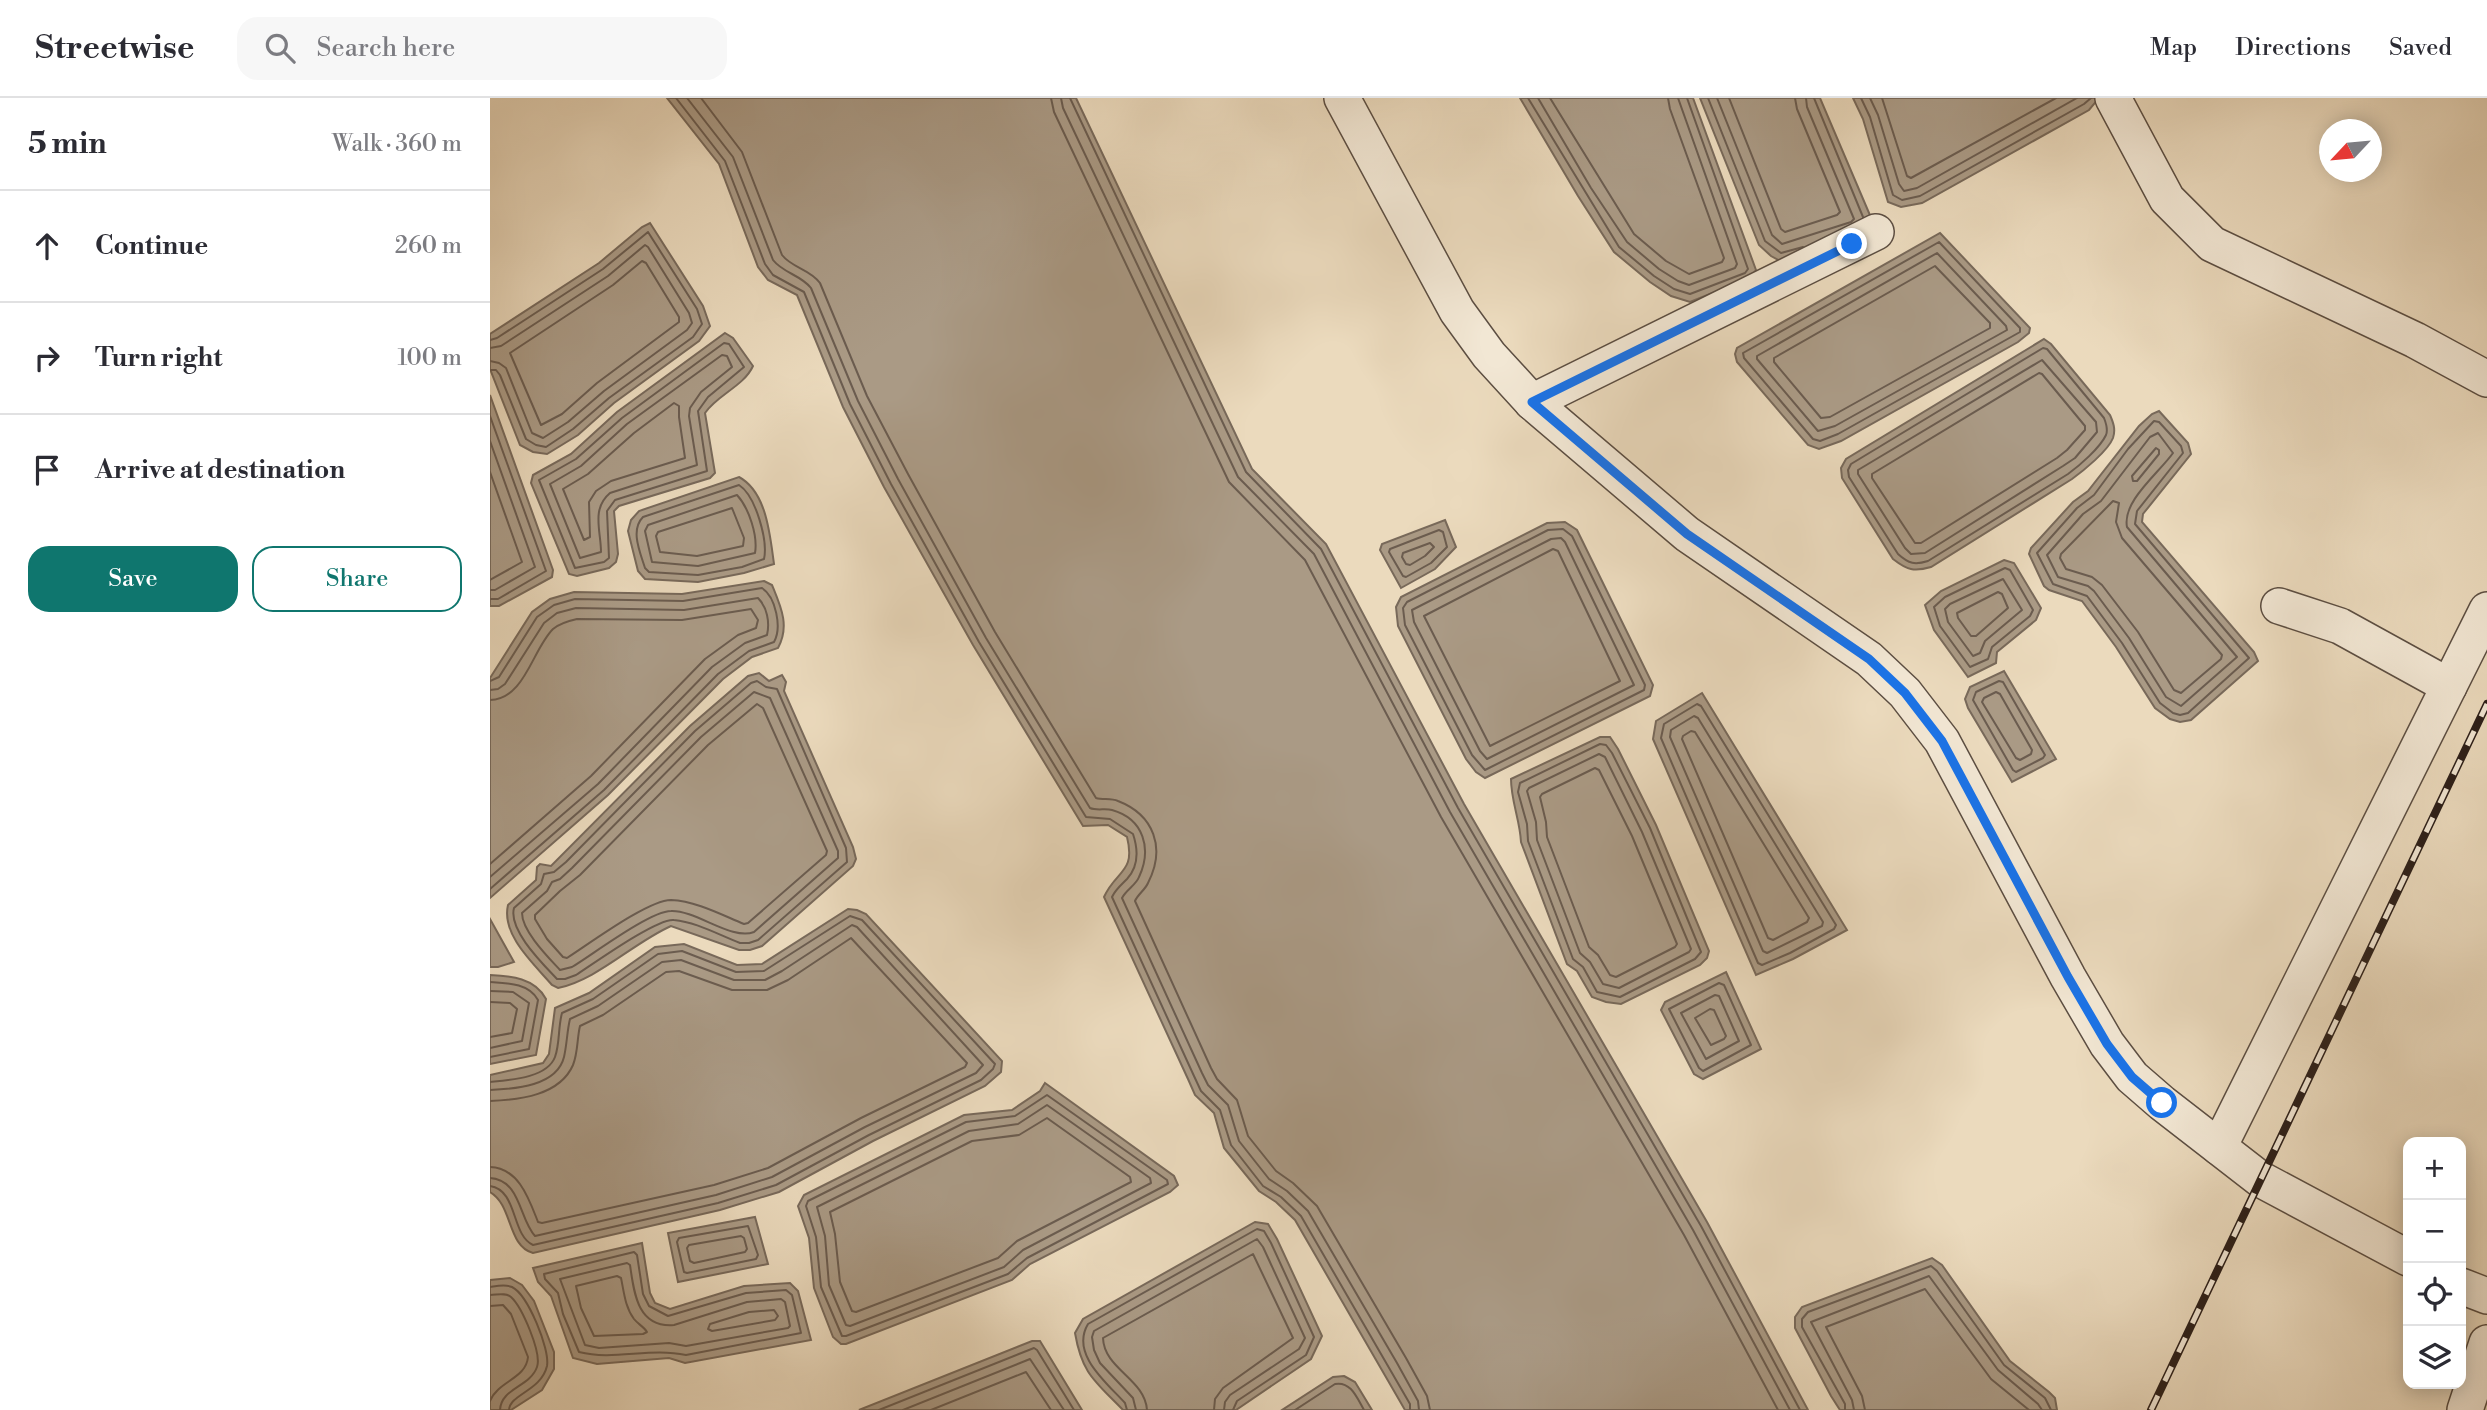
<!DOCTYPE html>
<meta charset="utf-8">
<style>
:root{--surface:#fff;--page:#f7f7f7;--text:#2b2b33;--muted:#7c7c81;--line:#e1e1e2;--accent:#0f766e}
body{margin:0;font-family:"Libre Bodoni",serif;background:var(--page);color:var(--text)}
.controls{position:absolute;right:21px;bottom:21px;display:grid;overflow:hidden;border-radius:14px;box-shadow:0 4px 18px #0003}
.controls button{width:63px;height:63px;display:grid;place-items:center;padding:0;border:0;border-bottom:2px solid var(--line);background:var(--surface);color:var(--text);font:35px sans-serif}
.compass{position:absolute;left:1829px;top:21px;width:63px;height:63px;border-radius:50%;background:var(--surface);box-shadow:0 4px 18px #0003;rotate:244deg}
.stop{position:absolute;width:21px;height:21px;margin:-16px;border:5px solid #1a73e8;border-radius:50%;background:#fff}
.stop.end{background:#1a73e8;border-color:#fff;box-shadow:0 2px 7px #0008}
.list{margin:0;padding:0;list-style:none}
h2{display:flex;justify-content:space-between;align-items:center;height:91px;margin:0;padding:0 28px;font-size:30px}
h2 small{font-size:23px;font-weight:400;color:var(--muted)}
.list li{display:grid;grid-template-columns:46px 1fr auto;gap:21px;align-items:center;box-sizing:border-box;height:112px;padding:0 28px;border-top:2px solid var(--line)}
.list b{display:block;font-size:26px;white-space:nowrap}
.list em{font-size:23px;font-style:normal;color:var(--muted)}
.actions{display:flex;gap:14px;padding:21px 28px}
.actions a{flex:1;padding:16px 0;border:2px solid var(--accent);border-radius:21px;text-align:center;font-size:24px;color:var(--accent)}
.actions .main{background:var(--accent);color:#fff}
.icon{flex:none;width:38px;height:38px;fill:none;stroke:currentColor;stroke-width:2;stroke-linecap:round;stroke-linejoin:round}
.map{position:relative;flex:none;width:1997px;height:1312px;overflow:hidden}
header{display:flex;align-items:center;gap:42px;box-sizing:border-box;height:98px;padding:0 35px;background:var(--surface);border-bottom:2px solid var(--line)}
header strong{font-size:33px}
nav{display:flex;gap:38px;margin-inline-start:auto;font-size:24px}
.search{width:490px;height:63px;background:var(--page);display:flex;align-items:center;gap:18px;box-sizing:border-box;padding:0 24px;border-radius:21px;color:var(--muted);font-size:26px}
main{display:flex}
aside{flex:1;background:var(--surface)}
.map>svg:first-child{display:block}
</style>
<header>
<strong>Streetwise</strong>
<div class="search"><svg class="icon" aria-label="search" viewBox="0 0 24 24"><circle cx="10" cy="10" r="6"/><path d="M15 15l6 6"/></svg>Search here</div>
<nav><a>Map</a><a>Directions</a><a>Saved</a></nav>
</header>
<main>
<aside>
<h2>5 min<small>Walk · 360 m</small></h2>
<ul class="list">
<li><svg class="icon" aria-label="ahead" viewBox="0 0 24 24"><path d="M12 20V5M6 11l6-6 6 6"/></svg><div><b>Continue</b></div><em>260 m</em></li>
<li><svg class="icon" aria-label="right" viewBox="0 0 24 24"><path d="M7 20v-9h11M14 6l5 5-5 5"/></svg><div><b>Turn right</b></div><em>100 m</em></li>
<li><svg class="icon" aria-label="arrive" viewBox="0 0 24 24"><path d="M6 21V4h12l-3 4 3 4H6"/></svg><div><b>Arrive at destination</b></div></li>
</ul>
<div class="actions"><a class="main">Save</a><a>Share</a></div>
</aside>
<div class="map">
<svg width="1997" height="1312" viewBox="0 0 1997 1312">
<rect width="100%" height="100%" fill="#ebdabd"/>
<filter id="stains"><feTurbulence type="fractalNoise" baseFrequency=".00286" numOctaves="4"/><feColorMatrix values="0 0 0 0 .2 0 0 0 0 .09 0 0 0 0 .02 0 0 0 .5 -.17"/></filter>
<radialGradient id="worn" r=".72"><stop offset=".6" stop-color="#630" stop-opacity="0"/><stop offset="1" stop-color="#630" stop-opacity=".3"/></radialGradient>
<g fill="#aa9a85" stroke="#78695a" stroke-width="2">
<path d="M177,0h409l176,371 74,75 138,260 243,418 101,188h-403l-110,-190 -19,-18 -17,-11 -35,-43 -10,-35 -19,-18 -7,-16 -84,-182c12,-27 32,-24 23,-60l-19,-12 -25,1 -110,-181 -89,-158 -41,-80 -46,-112 -29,-15 -10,-13 -39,-103z"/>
<polygon points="1030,0 1203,0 1266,172 1260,180 1200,204 1181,198 1160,184 1124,154 1088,98"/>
<polygon points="1210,0 1330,0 1385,129 1290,163 1281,158 1269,147"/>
<polygon points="1363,0 1609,0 1599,12 1432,105 1411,109 1398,104 1373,21"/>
<polygon points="160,125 213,208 220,228 209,243 124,305 88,337 57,356 43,354 30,347 0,271 0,236 109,165 152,129"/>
<polygon points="1450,135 1540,230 1539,235 1528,244 1351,343 1329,351 1318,347 1247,264 1245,256 1247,250"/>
<path d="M235,235l8,5 20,28c-9,20 -36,29 -48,47l10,60 -5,5 -91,28 -5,5 4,43 -2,8 -7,6 -32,8 -8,-2 -38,-91 2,-8 38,-21 46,-42z"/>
<path d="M1554,241l7,5 59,71c3,7 6,14 3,23 -5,13 -30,33 -41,41l-141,88c-17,5 -24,3 -38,-8l-51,-81 -1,-10 5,-9z"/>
<polygon points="0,297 63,472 62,479 9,508 0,508"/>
<polygon points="1669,313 1698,345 1701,356 1653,416 1652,424 1764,554 1768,563 1701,622 1690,624 1680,621 1665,610 1626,549 1592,503 1559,492 1554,488 1539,456 1541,450 1583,404 1598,393 1649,328 1662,316"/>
<path d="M249,379c28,15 31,59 35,87l-30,9 -46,9 -53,-3 -7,-8 -10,-40 3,-11 8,-9z"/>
<polygon points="955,422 966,449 945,471 911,490 890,452 892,446"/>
<polygon points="1075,424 1087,432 1163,587 1160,598 995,680 986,674 976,661 908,528 906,509 911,499 1057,425"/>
<polygon points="1514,462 1524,465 1551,510 1546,522 1507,554 1506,565 1478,579 1444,532 1435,507 1451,493"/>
<path d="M274,483l8,4c9,22 18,41 6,63l-26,9 -29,22 -115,116 -118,103v-220l42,-66 18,-13 24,-7 108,2z"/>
<polygon points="1514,573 1566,661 1522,684 1478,610 1475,601 1480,589"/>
<path d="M269,575l10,8 13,-6 4,7 -2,9 69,156 3,12 -3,7 -91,80 -12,4h-11l-68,-24c-38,17 -74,54 -113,62l-6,-3c-18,-21 -51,-50 -44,-80l28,-25 1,-13 3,-3 11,2 139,-140 58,-50z"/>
<polygon points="1212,595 1357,832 1303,861 1266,877 1163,641 1166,623"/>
<path d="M1110,639h10l8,12 38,76 53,126 -2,7 -7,7 -79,39 -15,-2 -14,-5 -15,-26 -10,-7 -46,-122c-1,-22 -10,-41 -10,-63z"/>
<path d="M358,811l9,1 9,4 136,147 -1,11 -16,14 -112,55 -94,51 -59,18 -187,43c-26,-7 -20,-48 -43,-61v-117l53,-12 6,-9 6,-46 34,-15 66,-46 29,-3 53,21 25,-1z"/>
<polygon points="0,821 24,864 8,869 0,869"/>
<polygon points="1236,874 1271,951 1213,981 1204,976 1171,912 1175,904"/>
<path d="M0,877c21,1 45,3 56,24l-10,56 -46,9z"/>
<polygon points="555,985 684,1078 688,1087 680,1094 540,1166 522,1182 356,1246 351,1246 343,1239 324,1190 319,1140 308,1108 314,1097 474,1017 522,1012 550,993"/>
<polygon points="265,1119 278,1166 188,1184 178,1135"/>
<path d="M765,1124l13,2 9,15 45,97 -11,23 -75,51h-113c-28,-29 -41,-36 -48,-77l8,-14z"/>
<polygon points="152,1145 160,1195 165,1205 180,1211 254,1188 300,1185 308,1193 321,1242 195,1265 179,1260 107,1266 83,1260 61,1198 48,1184 43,1170"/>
<polygon points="1442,1160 1452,1167 1520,1263 1559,1294 1565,1300 1567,1312 1350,1312 1341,1298 1305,1230 1305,1219 1312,1209"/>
<polygon points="20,1180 32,1187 44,1203 64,1254 64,1271 52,1292 21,1312 0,1312 0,1182"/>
<polygon points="542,1243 550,1243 592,1312 369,1312"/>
<polygon points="854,1278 865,1284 882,1312 792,1312 843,1279"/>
</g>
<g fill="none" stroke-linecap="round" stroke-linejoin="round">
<g stroke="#6b5c4f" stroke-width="2">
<path d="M186,0l49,63 40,103 8,11 31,17 46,112 41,80 88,158 107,175 24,2 23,15c5,15 6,32 -6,45 -6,6 -12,11 -15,18l82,179 7,15 19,19 11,35 32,41 18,11 20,19 109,188v6"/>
<path d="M197,0l46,59 40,103c10,13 28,15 38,28l47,113 40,78 88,159 104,170c7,3 15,0 22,2 32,9 40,39 27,67 -3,8 -13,13 -17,21l80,175 6,12 20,20 11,36 30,38 18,12 21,20 89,152 21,38 1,9"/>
<path d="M211,0l41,54 40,103c10,13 28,14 38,28l47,113 41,78 87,158 101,166c7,2 15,0 22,3 36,14 48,47 30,82 -3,7 -10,11 -13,18l76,167 6,11 20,21 11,36 28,35 17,12 24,23 89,152 21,38 3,14"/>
<polyline points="561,0 564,14 739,384 815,462 951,719 1194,1137 1288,1312"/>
<polyline points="571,0 573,10 748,379 824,456 960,714 1203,1132 1300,1312"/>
<polyline points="580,0 756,374 831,451 968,710 1211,1128 1310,1312"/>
<polyline points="1038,0 1129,149 1164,178 1184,191 1200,196 1255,175 1258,171 1197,0"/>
<polyline points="1048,0 1101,90 1137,144 1169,171 1188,183 1199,187 1245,170 1247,166 1188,0"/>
<polyline points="1060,0 1144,136 1176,163 1199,176 1232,164 1234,160 1180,11 1178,0"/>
<polyline points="1218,0 1275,143 1291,155 1313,149"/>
<polyline points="1227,0 1282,137 1292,146 1361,124 1364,121 1317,9 1316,0"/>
<polyline points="1239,0 1291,131 1295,134 1347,117 1350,114 1307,11 1305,0"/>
<polyline points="1324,0 1373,119"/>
<polyline points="1371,0 1380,19 1403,97 1412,102 1430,98 1594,6 1601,0"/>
<polyline points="1380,0 1388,17 1409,86 1414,93 1427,90 1587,0"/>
<polyline points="1392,0 1417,78 1421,80 1566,0"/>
<polygon points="1449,144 1530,230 1530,234 1348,336 1330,343 1323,341 1254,260 1253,255"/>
<polygon points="1447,155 1516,228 1517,232 1345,328 1328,333 1267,261 1267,258"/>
<polygon points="152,163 156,165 189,219 189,224 107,285 72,316 51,327 20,255 123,187"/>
<polygon points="1445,168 1500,225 1500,230 1340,319 1331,320 1284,264 1284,260"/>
<polyline points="0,242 7,240 113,171 158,134 207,211 212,226 203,239 119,300 83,331 56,349 46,347 36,341 10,277 6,272 0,272"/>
<polygon points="234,245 239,246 254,269 218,299 208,313 217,373 125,402 117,413 119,460 114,464 85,470 49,382 86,361 132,320"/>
<polyline points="0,250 11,248 118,178 155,147 158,149 199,215 202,225 197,232 114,293 78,324 53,340 42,335 16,270 9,265 0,263"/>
<path d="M1553,250l4,1 57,69c2,5 4,12 2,17 -6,13 -27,31 -38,39l-140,87c-13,4 -19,3 -30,-7l-49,-77 -1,-7 3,-6z"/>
<path d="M232,257l5,1 5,11 -31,25 -11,16 -1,8 8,49 -87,28c-19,16 -9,38 -9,59l-21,6 -30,-74 31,-18 46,-42z"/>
<polygon points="1552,262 1606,324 1607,334 1585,360 1573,368 1435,455 1421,456 1415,450 1368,376 1368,372"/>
<polygon points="1549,275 1552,276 1595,328 1595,332 1577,352 1567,360 1431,445 1425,445 1382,380 1382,376"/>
<polygon points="184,305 189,308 189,319 195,360 121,383 106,393 99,404 100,439 94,442 73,391 98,376 144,335"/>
<polyline points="0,318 56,473 8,501 0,501"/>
<polygon points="1664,323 1669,324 1691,348 1693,355 1647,413 1645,426 1759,560 1698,615 1690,617 1683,615 1670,605 1632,545 1597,498 1563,486 1547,455 1587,410 1604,397 1638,351"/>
<path d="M1668,335l15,20c-14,20 -51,48 -46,74l110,130 -56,49 -15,-9 -37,-59 -35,-47 -6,-5 -30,-9 -11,-22 36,-41 18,-13 49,-64z"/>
<polyline points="0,343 45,469 5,492 0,492"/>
<polygon points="1666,350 1669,352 1669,356 1647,383 1643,383 1642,378"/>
<polyline points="0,374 32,464 0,482"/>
<path d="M249,387c17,11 29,56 25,74l-22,8 -44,8 -49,-3 -4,-4c-5,-16 -15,-38 -2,-51z"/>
<path d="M247,397c12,13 21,41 18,58l-57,13 -46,-4 -7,-31 3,-6z"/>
<polygon points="1623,403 1629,405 1626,424 1632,440 1732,557 1731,561 1691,595 1684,592 1648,534 1612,487 1602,479 1576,471 1570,460 1571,456"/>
<polygon points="242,410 254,440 253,448 207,458 170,454 166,438 168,434"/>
<polygon points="1073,431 1082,438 1155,587 1154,592 995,672 982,657 915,527 913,510 917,504 1058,432"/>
<polygon points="949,432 953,434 957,449 941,465 916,479 913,478 899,454 900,451"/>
<polygon points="1071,440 1075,444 1144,587 997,661 990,653 924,524 922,512 1061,441"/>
<polygon points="940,445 944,449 935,458 920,467 916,466 912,459 913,455"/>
<polygon points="1063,451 1068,453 1130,583 1000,648 934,518"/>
<polygon points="1515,470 1520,472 1543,512 1540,518 1502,549 1498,561 1480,569 1450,528 1444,509 1455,499"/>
<polygon points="1513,481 1532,512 1495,543 1490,555 1483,558 1458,524 1455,511 1460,506"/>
<polygon points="1508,494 1512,496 1518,510 1486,538 1481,538 1468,520 1467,515"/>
<path d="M0,583l9,-4 38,-60 17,-12 21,-6 108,2 79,-13c14,9 20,40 12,54l-25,9 -31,23 -114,116 -114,99"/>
<path d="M267,583l9,6 11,2 69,159 1,14 -89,78 -9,3h-9c-21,-8 -44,-21 -66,-23 -17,-2 -81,44 -98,55l-11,4h-8c-14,-15 -49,-49 -43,-71l27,-24 3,-10 10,-2 12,-10 129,-131 56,-48z"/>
<polygon points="1509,583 1513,584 1555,657 1553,660 1526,674 1523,672 1483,602 1486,594"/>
<path d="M0,592l8,-1 7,-5 39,-61 13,-10 19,-5 108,2 74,-12c9,9 12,24 9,37l-22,8 -33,24 -114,117 -108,93"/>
<path d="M264,594l16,6 68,153v7l-84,74c-22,9 -58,-22 -83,-21 -21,0 -79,44 -99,56l-12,3c-12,-13 -38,-39 -38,-57l25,-22 5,-9 8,-3 12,-11 129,-131z"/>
<polygon points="1506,594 1510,596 1542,652 1541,656 1530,662 1526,660 1492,604 1494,600"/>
<path d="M0,602c35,-1 42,-50 63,-71 7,-6 15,-8 24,-10l105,1 69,-11 7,11 -2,8 -18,7 -33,24 -114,117 -101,88"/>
<path d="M267,606l6,4 64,143 -1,4 -78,68 -4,1c-22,-9 -48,-23 -73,-24 -23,0 -82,44 -104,58l-4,-1 -16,-18 -12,-20v-4l25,-24 20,-16 128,-130z"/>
<polygon points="1207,606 1211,608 1346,827 1344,831 1300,855 1272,867 1268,865 1171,640 1174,626"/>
<polygon points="1204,618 1208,620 1333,824 1332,828 1277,855 1273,853 1180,639 1181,632"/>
<polygon points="1201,633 1205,634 1319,820 1317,824 1283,842 1278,840 1192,641 1193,638"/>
<polygon points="1110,646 1116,647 1122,655 1160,730 1211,854 1205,861 1130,899 1107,894 1093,869 1083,861 1038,743 1037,726 1028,694 1030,685"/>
<polygon points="1109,656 1115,659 1152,734 1201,851 1199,854 1129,890 1113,886 1100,864 1090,855 1047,742 1046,724 1037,693 1039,690"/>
<polygon points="1105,670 1109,672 1142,738 1187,846 1185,849 1126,879 1120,877 1108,857 1099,849 1057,739 1056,724 1050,699 1052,696"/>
<path d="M0,884c17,1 39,1 48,18l-9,49 -39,8"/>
<polygon points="1229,885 1234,887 1261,947 1213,973 1209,970 1179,911"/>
<polyline points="0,893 23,894 39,905 32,943 0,950"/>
<polygon points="1225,897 1229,898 1249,943 1216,961 1191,915"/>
<polyline points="0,904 20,905 27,911 22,935 0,939"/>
<polygon points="1220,911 1224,912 1236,938 1234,941 1221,947 1205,920"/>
<path d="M0,984c20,-2 57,-4 65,-25 5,-14 3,-30 7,-44l31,-14 65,-45 24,-3 54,21 28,-1 86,-55 12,4 133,144 -2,5 -12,11 -112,55 -93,50 -58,18 -185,42c-22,-10 -15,-55 -43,-59"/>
<path d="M0,992c25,-1 67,-4 74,-33 3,-13 3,-26 6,-38l28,-13 64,-44 19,-2 53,20h31l17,-9 70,-46 5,2 126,138 -7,8 -111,54 -93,50 -56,18 -181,41c-16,-17 -14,-56 -45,-58"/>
<polygon points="557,997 677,1082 678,1086 537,1160 518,1176 356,1238 352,1238 331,1189 326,1139 316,1108 318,1103 476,1024 525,1018"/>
<path d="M0,1003c30,-1 70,-6 83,-36 5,-12 4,-27 7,-39l23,-11 63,-43 13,-1 53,19h35l21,-10 63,-42 116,125 -2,4 -104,51 -93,50 -54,17 -172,38 -4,-1c-9,-23 -19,-54 -48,-55"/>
<polygon points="557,1007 660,1080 661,1085 533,1152 514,1169 360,1228 356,1227 339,1187 335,1138 327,1109 479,1033 528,1026"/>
<polygon points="557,1020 640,1079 641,1084 527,1143 508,1160 366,1214 362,1213 350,1184 345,1136 340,1114 482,1043 529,1037"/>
<polygon points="258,1128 268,1157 266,1161 197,1175 194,1174 187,1144 189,1140"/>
<polygon points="251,1138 254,1140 257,1151 255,1154 204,1165 200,1163 197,1150 199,1147"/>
<path d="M144,1154l3,3 6,39 6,12 19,10 78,-23 40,-3 6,5 9,38 -115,22c-36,-8 -72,6 -107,-3l-16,-38 -5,-21 -13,-14 -1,-5z"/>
<path d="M137,1165l3,2c4,27 7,63 44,60l73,-23 34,-3 4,3 5,24 -2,2 -102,18 -17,-3 -70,5 -14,-3 -25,-66z"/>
<path d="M127,1178l4,2c3,14 4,29 13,41 4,5 10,8 13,13l-4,2 -49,2 -13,-28 -5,-22z"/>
<path d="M0,1189c7,-1 15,-3 22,0 16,8 38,62 35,79 -6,25 -37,28 -38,44"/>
<path d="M0,1197c7,0 15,-3 21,2 11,10 31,56 26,70 -7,20 -36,21 -37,43"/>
<path d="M0,1208l13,-1 8,9 17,43c-2,22 -30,24 -38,44"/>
<polygon points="284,1212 288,1218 285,1222 222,1233 218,1231 220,1226 259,1214"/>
<polyline points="389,1312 544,1250 547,1252 584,1312"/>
<polyline points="413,1312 540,1261 574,1312"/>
<polyline points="441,1312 536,1274 561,1312"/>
<path d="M637,1312l-2,-7c-18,-20 -55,-49 -37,-79l169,-95 7,2 7,12 43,94 -8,18 -69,46 -4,9"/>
<polyline points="646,1312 643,1300 610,1265 604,1252 602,1239 604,1233 767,1141 773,1149 815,1240 809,1251 740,1297 735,1304 734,1312"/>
<path d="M657,1312c-2,-31 -43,-41 -44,-72l150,-84 40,84 -70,50 -8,11 -1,11"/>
<path d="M805,1312l40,-26c16,-3 22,14 29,26"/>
<polyline points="1355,1312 1355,1306 1312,1229 1312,1221 1318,1214 1441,1168 1447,1173 1514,1267 1555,1300 1561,1312"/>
<polyline points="1364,1312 1362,1302 1321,1224 1439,1178 1508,1272 1548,1306 1552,1312"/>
<polyline points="1375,1312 1372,1298 1336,1229 1435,1191 1501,1281 1539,1312"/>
</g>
<defs>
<g id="minor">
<polyline points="852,0 967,213 999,257 1042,304 1197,436 1379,561 1415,595 1452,643 1578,879 1617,946 1642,979 1672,1005 1770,1081 1918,1160"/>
<polyline points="1623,0 1677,101 1722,146 1925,242 1997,281"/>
<polyline points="1042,304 1386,134"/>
<polyline points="1789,508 1850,528 1959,588"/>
<polyline points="1729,1049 1997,512"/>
<polyline points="1971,1188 1997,1198"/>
<polyline points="1975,1312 1997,1245"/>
</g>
</defs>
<use href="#minor" stroke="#5c4e42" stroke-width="38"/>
<use href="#minor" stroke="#f2e7d4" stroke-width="35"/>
<defs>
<polyline id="rail" points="1661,1312 1997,606"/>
</defs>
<use href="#rail" stroke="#2c1f19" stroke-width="8"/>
<use href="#rail" stroke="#f2e7d4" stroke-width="5" stroke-dasharray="16" stroke-linecap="butt"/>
</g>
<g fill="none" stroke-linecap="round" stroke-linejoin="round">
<polyline stroke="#1a73e8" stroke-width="9" points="1362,146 1042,304 1197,436 1379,561 1415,595 1452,643 1578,879 1617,946 1642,979 1672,1005"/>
</g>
<rect width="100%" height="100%" filter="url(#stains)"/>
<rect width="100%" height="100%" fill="url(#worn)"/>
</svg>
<div class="controls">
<button>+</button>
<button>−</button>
<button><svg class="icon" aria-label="locate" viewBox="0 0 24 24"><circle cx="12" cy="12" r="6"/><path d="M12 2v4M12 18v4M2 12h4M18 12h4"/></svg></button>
<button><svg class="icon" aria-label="layers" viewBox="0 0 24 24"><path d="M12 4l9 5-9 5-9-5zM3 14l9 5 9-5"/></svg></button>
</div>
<svg class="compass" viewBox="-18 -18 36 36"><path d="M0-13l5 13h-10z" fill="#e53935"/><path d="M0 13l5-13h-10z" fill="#7c7c81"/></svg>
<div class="stop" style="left:1672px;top:1005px"></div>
<div class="stop end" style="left:1362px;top:146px"></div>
</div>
</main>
